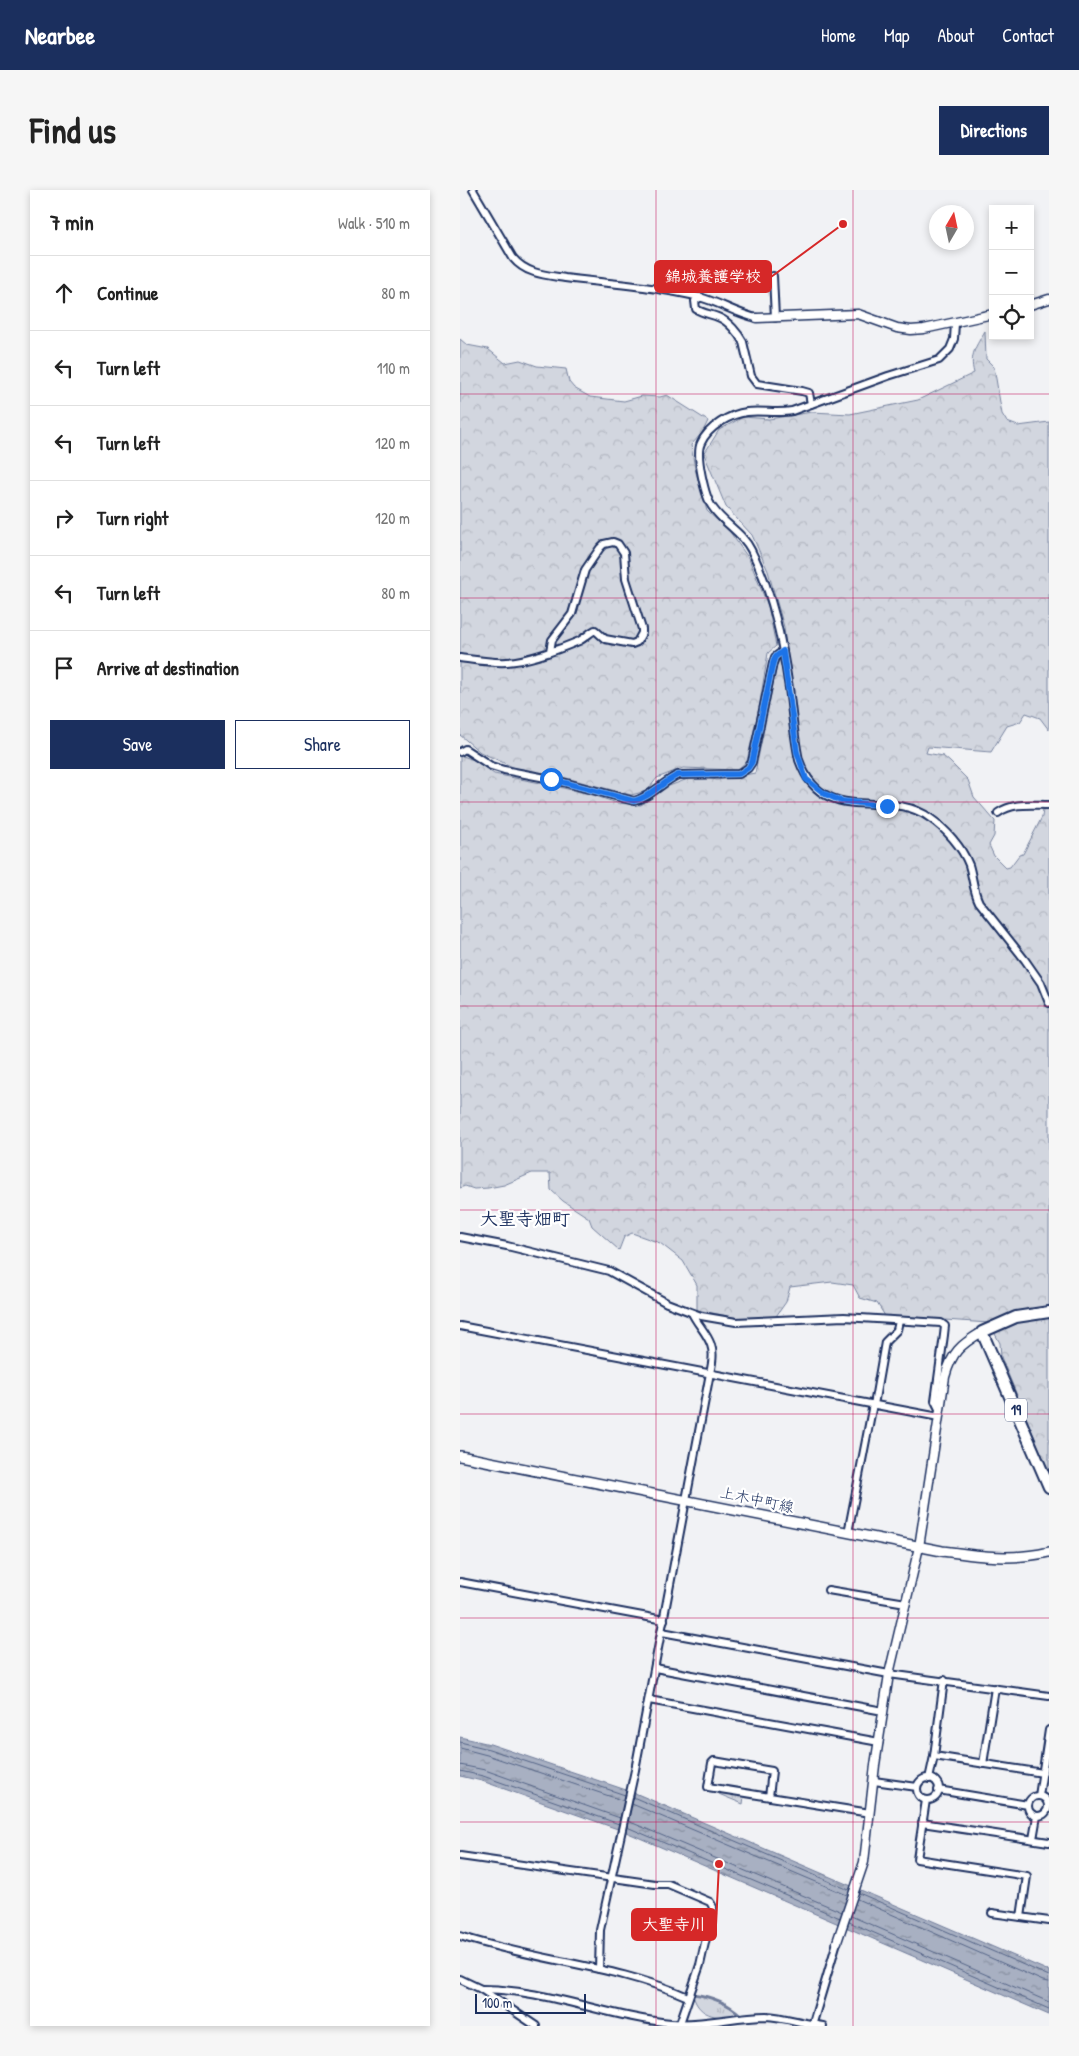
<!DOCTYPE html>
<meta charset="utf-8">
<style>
:root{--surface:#fff;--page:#f6f6f6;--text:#222;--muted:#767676;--line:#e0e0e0;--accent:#1b2f5e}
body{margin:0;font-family:"Patrick Hand","Klee One",sans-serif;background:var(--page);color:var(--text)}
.controls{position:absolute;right:15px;top:15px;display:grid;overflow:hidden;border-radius:0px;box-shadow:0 2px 8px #0003}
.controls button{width:45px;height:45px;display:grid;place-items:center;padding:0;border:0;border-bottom:1px solid var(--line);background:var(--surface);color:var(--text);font:25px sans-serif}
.compass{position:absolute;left:469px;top:15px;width:45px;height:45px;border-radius:50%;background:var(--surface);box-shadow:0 2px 8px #0003;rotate:9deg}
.scale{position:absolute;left:15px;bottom:12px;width:111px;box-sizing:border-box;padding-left:5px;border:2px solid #1b2f5e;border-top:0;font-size:14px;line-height:18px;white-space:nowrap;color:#1b2f5e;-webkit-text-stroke:4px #fff;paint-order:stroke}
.stop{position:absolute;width:15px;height:15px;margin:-11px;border:4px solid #1a73e8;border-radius:50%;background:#fff}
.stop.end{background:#1a73e8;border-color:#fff;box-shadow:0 1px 5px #0008}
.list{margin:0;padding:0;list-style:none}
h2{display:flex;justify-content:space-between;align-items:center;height:65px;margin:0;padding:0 20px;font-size:21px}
h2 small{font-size:16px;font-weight:400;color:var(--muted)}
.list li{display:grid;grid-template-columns:32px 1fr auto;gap:15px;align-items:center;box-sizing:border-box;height:75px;padding:0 20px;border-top:1px solid var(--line)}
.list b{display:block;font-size:19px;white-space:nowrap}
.list em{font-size:16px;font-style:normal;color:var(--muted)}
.actions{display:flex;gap:10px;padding:15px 20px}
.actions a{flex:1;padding:11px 0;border:1px solid var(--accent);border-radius:0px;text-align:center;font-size:18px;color:var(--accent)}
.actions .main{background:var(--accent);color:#fff}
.icon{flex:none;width:28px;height:28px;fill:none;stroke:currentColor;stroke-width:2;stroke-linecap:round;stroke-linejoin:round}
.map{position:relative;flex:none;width:589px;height:1836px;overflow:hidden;border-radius:0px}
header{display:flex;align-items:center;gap:30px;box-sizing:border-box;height:70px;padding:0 25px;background:var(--accent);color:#fff}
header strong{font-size:24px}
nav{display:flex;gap:28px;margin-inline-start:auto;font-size:18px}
.intro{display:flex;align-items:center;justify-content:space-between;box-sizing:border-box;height:120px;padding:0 30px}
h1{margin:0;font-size:35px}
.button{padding:12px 22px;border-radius:0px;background:var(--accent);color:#fff;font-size:18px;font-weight:700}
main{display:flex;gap:30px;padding:0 30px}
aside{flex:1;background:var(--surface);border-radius:0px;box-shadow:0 2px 8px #0003}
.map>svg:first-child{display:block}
</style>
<header>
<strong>Nearbee</strong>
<nav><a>Home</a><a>Map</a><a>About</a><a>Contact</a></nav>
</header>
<div class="intro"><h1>Find us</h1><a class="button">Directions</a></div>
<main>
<aside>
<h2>7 min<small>Walk · 510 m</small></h2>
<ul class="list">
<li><svg class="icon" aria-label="ahead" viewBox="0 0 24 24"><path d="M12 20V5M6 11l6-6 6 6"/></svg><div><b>Continue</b></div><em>80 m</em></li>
<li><svg class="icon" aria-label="left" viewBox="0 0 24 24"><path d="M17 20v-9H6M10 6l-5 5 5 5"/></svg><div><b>Turn left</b></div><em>110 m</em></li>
<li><svg class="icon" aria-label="left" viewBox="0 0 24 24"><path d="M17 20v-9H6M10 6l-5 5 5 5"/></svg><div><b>Turn left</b></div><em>120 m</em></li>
<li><svg class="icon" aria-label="right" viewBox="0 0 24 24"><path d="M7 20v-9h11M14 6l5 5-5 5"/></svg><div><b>Turn right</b></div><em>120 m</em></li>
<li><svg class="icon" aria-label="left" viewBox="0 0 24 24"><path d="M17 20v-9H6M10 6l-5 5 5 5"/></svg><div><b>Turn left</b></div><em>80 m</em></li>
<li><svg class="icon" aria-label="arrive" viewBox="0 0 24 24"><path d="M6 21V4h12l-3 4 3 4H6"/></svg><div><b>Arrive at destination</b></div></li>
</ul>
<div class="actions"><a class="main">Save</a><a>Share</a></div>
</aside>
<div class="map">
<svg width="589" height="1836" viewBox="0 0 589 1836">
<defs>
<pattern id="forest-crowns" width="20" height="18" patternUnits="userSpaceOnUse" patternTransform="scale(1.25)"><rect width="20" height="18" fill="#d2d6df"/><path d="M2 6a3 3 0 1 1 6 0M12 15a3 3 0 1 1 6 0" fill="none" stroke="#b4b8c2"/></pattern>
<pattern id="park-tufts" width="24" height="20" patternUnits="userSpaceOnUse" patternTransform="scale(1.25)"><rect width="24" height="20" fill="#d2d6df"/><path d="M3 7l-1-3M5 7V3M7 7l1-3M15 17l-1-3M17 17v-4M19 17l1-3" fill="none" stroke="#b4b8c2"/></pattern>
<pattern id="water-ripples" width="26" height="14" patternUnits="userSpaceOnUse" patternTransform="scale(1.25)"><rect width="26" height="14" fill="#a8b0c2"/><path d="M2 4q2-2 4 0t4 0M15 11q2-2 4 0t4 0" fill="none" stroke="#8890a1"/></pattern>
</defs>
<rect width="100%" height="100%" fill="#f1f2f5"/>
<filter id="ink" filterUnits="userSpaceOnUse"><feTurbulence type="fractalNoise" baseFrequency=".02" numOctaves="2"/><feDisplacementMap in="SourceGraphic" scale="10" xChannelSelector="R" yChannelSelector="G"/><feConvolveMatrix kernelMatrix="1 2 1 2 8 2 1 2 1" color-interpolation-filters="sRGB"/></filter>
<g filter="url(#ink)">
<g fill="url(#forest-crowns)" stroke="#76829e">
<path d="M525,141l1,28 8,8 8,47 5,8 11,4 31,-4v308l-9,-12 -14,-5 -6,9 -13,4 -16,26 -63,-5 -2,6 17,3 7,6 18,18 6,17 21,24 -1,15 -5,9 5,11 12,12 4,-1 9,-12 4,-1 19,-37 1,-8h6v663l-48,-115 -1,-14 -11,-20 -104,-7 -8,-13 -17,-5 -7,-13 -21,-3 -42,5 -4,15 -12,17 -36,-1 -41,-8v-25l-14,-24 -23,-18 -28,-10 -8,4 -5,13 -27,-24 -3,-8 -26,-17 -12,-11 -1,-17h-18l-28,12 -16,3 -14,1 -9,-3 -5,2v-433l14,5 20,14 52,10 47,11 24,8 24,2 28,-19 27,-10 21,4 38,-7 22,-108 9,-17 -2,-21 -16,-56 -16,-36 -26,-28 -22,-53 15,-24 24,-13 26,2 43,-7 38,2 68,-14 56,-27c-5,-18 2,-27 11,-42z"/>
<polygon points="0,149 7,155 28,159 45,173 60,170 77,176 106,179 109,192 114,198 130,207 164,211 182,206 200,207 207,205 248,231 242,243 231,255 235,279 247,321 270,342 289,369 308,416 316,456 308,463 299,518 287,571 277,580 223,578 197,588 187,601 171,605 91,584 55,578 20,562 0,545"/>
</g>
<g fill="url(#park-tufts)" stroke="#76829e">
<polygon points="249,1600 284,1606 283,1614"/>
<path d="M233,1805c17,2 34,9 48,21 -20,2 -42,3 -48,-21z"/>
</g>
<polygon fill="url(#water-ripples)" stroke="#707c9a" points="0,1547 30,1554 175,1603 589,1781 589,1825 166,1642 22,1591 0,1586"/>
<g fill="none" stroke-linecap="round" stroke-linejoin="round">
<g stroke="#536386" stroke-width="1">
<polyline points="0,1552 29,1559 165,1605"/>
<polyline points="0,1558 27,1565 164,1611"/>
<polyline points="0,1575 25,1580 160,1628"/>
<polyline points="0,1581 23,1586 159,1634"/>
<polyline points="173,1607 389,1700"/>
<polyline points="172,1614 387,1705"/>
<polyline points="168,1631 382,1722"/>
<polyline points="167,1637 380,1728"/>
<polyline points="399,1703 589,1786"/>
<polyline points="397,1709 583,1791 589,1792"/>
<polyline points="391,1726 589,1812"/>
<polyline points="389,1732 589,1819"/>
</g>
<path stroke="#707c9a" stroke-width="2.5" d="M233,1804c18,2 35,9 48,21"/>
<defs>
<g id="minor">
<path d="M13,0l40,68c13,16 33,17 52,20 45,6 90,8 134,19 20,5 38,17 58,21"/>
<polyline points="313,86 315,128"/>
<path d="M241,107l-6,4 1,8c8,5 16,5 24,9 9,4 18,15 23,24l8,34 6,8 45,7 7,2 2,11"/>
<path d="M495,133l-1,16 -4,10 -11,11 -51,16 -96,35c-16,3 -30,-1 -45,1 -17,2 -39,15 -46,31 -6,11 4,55 12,65 11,16 29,24 38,42 22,43 31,91 38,138 3,24 5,48 10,72 25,70 88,26 131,58 16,11 32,29 39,47 4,13 4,25 10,37l46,58 16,23 8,20"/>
<path d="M0,468c15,2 32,5 47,4 20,-1 53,-13 72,-21 6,-3 10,-8 16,-11l10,9 27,5 5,-2 5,-9v-4l-16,-50 -2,-26 -6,-9 -5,-2 -9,2 -4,4 -15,22 -13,44 -20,26 -2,11"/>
<path d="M0,562l5,-3 26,17 13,4 47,9 83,22c17,-4 28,-19 44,-26l61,-1 9,-6 4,-6 21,-99 2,-6 8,-6"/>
<path d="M538,623c15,-11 33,-8 51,-8"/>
<polyline points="0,1047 47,1056 149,1081 207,1113 241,1126 276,1132 384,1127 481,1133 485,1136 484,1145 475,1211 480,1221"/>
<polyline points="0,1136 479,1227"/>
<polyline points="414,1215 425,1152 437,1140 439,1131"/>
<polyline points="388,1343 413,1214"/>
<polyline points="0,1392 204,1430"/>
<polyline points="368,1400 446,1413"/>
<polyline points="202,1442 429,1484 589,1506"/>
<polyline points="195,1478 423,1521"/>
<polyline points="189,1510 419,1552"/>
<polyline points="474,1566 583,1583"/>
<polyline points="523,1574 535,1498"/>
<circle cx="468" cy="1599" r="11"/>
<polyline points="469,1589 474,1566 484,1490"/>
<polyline points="414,1591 457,1597"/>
<polyline points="478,1600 568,1615"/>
<circle cx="578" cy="1616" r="10"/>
<polyline points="579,1606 589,1540"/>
<polyline points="309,1607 312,1581 254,1571 252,1573 248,1597 410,1623"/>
<polyline points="466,1610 457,1669 567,1686 561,1727"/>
<polyline points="462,1633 589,1652"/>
<polyline points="573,1649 577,1626"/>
<polyline points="0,1666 195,1694 208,1694 250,1712 253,1717 240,1775 220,1833"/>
<polyline points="532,1723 589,1731"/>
<path d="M0,1746c75,25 156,29 228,61"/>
<path d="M139,1779l1,-39 35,-160 75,-397c2,-8 4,-20 1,-28 -4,-12 -14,-21 -19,-32"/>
<polyline points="0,1789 21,1799 76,1836"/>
<path d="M21,1799c65,0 126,28 190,34 32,3 64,-7 95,-7 19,1 38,8 57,10"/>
<polyline points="352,1836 377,1752"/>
</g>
<g id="tertiary">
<polyline points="570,115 589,109"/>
<polyline points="297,128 398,124 437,138 451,140 464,139 533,124"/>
<path d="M377,1752l27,-80 11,-97 14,-91 30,-127 26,-170c7,-25 15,-32 37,-45"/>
</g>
<path id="secondary" d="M0,1266l482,95c37,5 70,10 107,1"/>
<polyline id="primary" points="589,1122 556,1127 522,1142 589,1297"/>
</defs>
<use href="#minor" stroke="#1b2f5e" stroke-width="10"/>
<use href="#tertiary" stroke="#1b2f5e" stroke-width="11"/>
<use href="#secondary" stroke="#1b2f5e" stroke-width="12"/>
<use href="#primary" stroke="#1b2f5e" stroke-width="14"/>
<use href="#minor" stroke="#fff" stroke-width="6"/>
<use href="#tertiary" stroke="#fff" stroke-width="8"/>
<use href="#secondary" stroke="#fff" stroke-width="9"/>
<use href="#primary" stroke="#fff" stroke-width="10"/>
</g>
</g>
<g fill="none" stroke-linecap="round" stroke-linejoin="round" filter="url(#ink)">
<path stroke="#1a73e8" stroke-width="6" d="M91,589l83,22c17,-4 28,-19 44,-26l61,-1 9,-6 4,-6 21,-99 2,-6 8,-6 14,101 9,27 19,15 16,7 46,5"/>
</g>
<path fill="none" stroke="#c2185b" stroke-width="1" stroke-opacity="0.55" d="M196,0v1836M393,0v1836M0,204h589M0,408h589M0,612h589M0,816h589M0,1020h589M0,1224h589M0,1428h589M0,1632h589"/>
<g text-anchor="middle" stroke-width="4.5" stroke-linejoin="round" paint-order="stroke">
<rect fill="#fff" stroke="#5f6d8e" stroke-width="1" x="545" y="1208.5" width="22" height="23" rx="4"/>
<g font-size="14" font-weight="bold" fill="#1b2f5e">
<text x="556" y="1225">19</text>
</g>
<g font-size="15" fill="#1b2f5e" stroke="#fff">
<text transform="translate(297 1310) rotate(12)" y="5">上木中町線</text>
</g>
<g font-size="18" font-weight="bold" fill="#1b2f5e" stroke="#fff">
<text x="65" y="1035">大聖寺畑町</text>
</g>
</g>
<path fill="none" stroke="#d62828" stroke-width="2" d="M383 34L311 87M259 1674L256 1735"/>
<g fill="#d62828" stroke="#fff" stroke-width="2">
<circle cx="383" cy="34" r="5"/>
<circle cx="259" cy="1674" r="5"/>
</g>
<g fill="#d62828" stroke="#d62828" stroke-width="2">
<rect x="195" y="71" width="116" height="31" rx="5"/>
<rect x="172" y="1719" width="84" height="31" rx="5"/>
</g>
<g font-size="16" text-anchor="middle" font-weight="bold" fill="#fff">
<text x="253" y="92">錦城養護学校</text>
<text x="214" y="1740">大聖寺川</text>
</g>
</svg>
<div class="controls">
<button>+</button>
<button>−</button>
<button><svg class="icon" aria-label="locate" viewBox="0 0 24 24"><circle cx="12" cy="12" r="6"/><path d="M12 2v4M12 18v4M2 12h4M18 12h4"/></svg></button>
</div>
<svg class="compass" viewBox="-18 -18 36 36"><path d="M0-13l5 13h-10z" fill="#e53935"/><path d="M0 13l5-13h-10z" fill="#767676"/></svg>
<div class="scale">100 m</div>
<div class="stop" style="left:91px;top:589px"></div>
<div class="stop end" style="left:427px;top:616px"></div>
</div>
</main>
